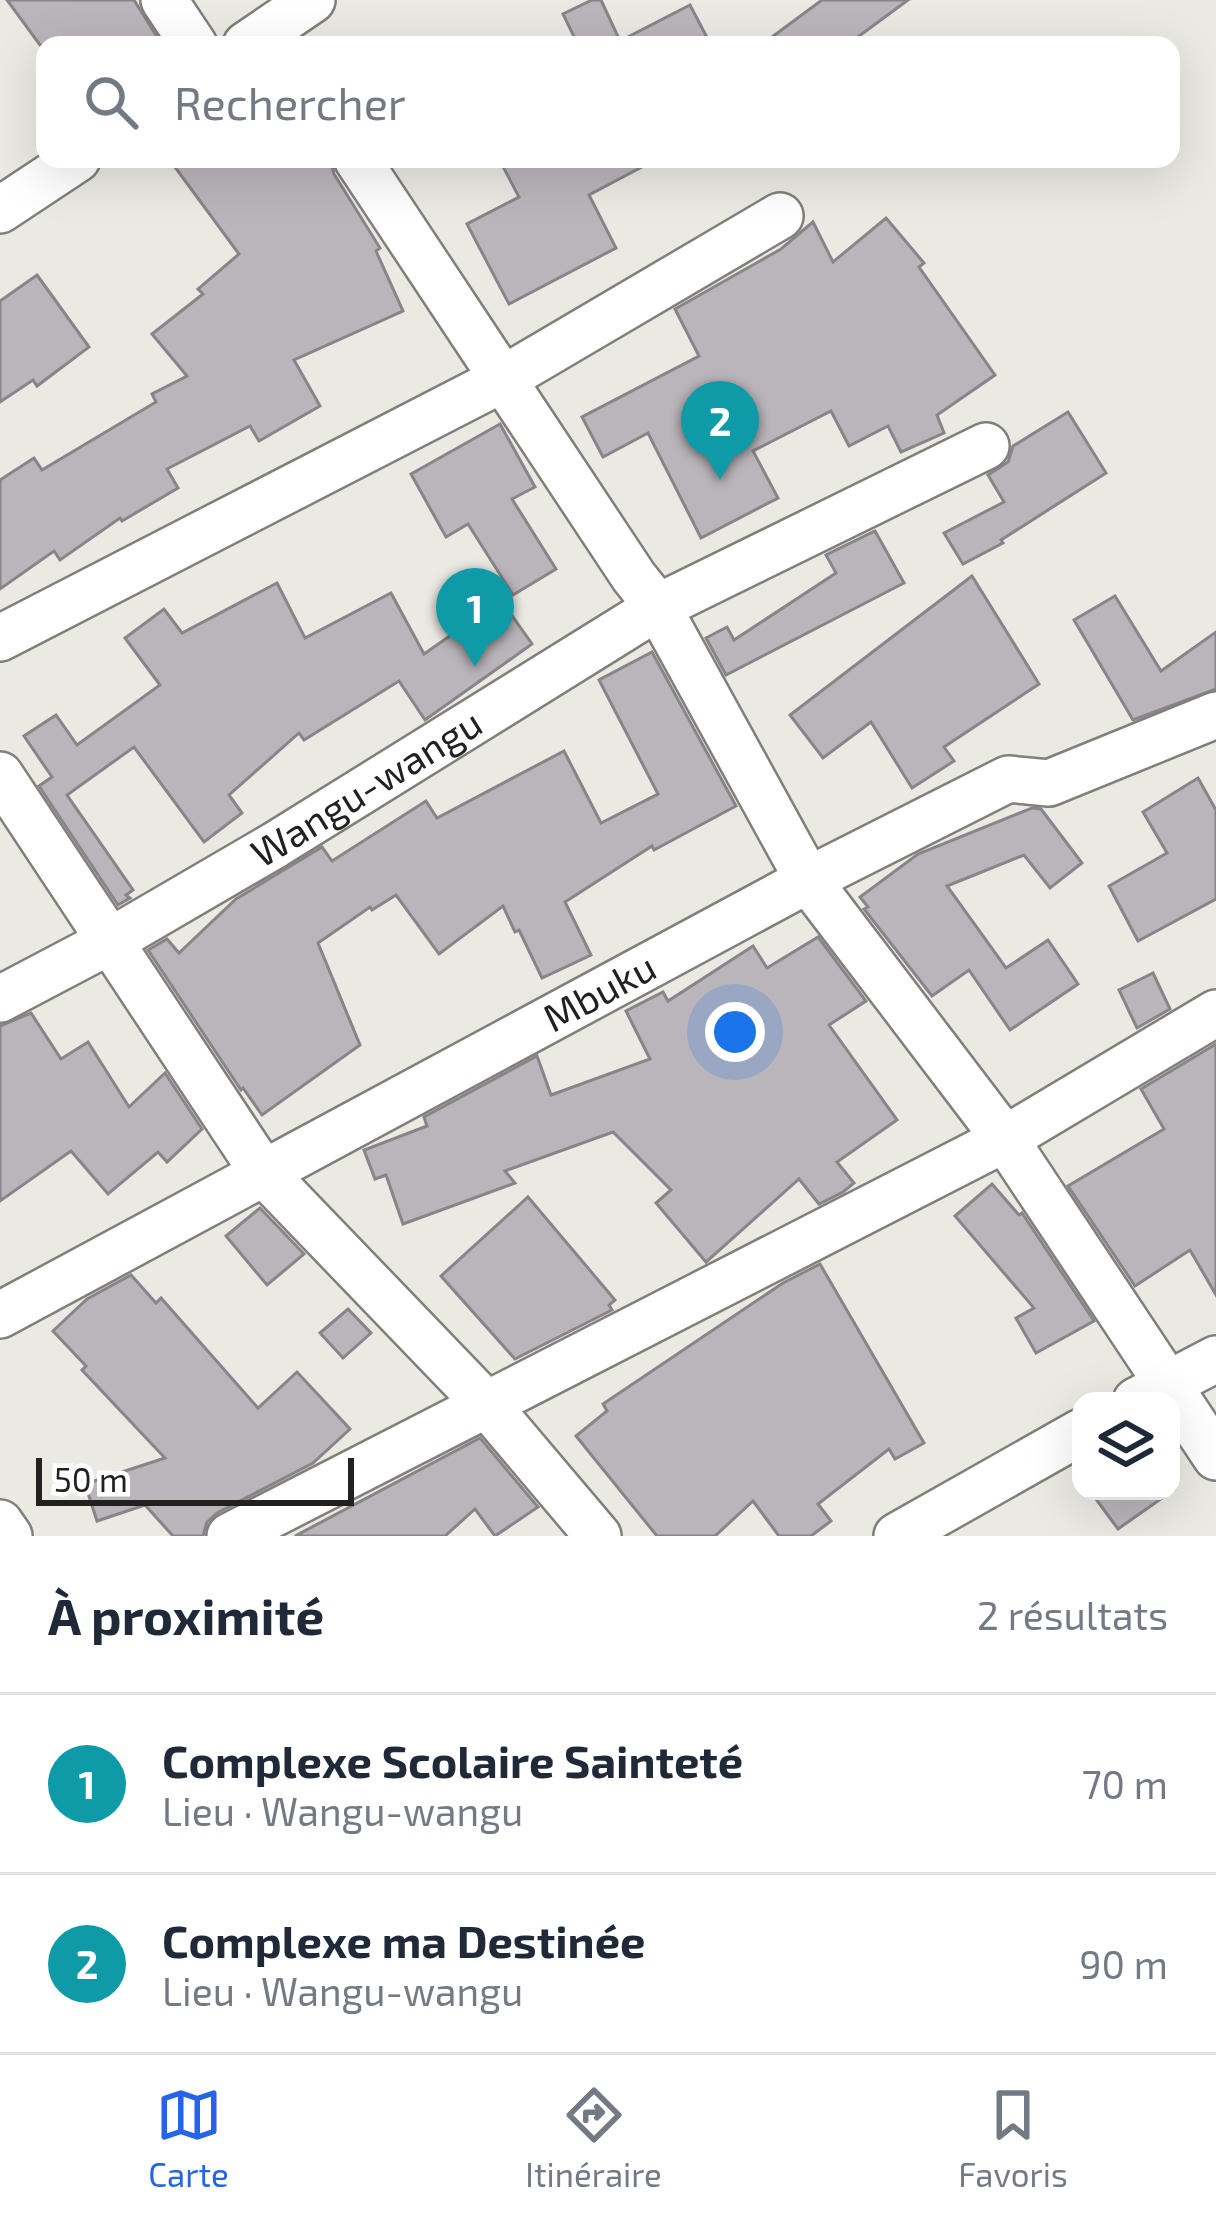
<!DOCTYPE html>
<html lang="fr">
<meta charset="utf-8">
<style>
:root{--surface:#fff;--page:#f2f2f3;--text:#1f2937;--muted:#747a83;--line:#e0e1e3;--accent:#2563eb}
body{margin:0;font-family:"Exo 2",sans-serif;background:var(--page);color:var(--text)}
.controls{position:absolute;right:36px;bottom:36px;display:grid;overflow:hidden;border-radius:24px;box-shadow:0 12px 48px #0002}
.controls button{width:108px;height:108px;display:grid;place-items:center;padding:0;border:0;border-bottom:3px solid var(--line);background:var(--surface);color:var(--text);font:60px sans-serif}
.scale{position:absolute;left:36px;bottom:30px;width:318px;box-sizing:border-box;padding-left:12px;border:6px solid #22211f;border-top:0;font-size:33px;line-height:42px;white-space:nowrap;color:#22211f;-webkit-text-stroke:9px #fff;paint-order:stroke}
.you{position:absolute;left:735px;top:1032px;width:42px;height:42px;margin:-30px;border:9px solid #fff;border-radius:50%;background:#1a73e8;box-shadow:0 0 0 18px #1a73e833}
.badge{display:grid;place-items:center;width:78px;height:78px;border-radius:50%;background:var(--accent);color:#fff;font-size:39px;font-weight:700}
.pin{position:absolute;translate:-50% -99px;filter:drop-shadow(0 3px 6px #0008)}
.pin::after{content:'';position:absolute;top:63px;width:42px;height:36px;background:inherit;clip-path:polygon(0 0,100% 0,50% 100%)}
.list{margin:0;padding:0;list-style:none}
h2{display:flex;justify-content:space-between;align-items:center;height:156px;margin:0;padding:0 48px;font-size:51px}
h2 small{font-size:39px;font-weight:400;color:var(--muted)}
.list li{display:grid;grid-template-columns:78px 1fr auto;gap:36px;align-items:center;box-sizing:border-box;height:180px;padding:0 48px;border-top:3px solid var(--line)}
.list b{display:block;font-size:45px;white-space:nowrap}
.list p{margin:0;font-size:39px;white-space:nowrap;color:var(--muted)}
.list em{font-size:39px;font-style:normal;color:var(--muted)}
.icon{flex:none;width:66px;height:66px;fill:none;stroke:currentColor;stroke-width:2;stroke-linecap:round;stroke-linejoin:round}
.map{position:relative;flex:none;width:1216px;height:1536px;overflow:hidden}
.search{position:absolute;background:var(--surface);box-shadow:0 12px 48px #0002;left:36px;right:36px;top:36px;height:132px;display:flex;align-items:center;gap:30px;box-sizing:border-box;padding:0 42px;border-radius:24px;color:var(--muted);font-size:45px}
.sheet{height:516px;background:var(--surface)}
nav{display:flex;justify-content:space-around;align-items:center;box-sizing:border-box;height:168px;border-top:3px solid var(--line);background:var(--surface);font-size:33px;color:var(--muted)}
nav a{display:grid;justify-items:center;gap:6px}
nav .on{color:var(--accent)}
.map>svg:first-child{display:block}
</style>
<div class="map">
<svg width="1216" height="1536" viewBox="0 0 1216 1536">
<rect width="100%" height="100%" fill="#eae9e2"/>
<g fill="#bab5ba" stroke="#898489" stroke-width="3">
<polygon points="7,0 134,0 162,45 40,45"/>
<polygon points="592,0 601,0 620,41 690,5 711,45 578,45 563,14"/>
<polygon points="822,0 908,0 847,45 761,45"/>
<polygon points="169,159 330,159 334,174 380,248 376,251 403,311 294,360 320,406 259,441 250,426 167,469 178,488 122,521 120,518 60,560 54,551 0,589 0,480 34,458 42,470 156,402 152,394 187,376 152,334 203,294 198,289 239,254"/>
<polygon points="499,159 657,159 589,195 616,248 509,304 467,224 519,197"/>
<polygon points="886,218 924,263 919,267 995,375 937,415 944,433 901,452 888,426 849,446 831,411 753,451 778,498 701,538 648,433 603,457 582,417 699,356 675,309 781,249 813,222 833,262"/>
<polygon points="37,275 89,347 37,386 33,380 0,402 0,301"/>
<polygon points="1068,412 1106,473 1001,540 1003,543 963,564 944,533 1004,502 988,475 1008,462 1013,446"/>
<polygon points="500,424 535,487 512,499 556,569 513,595 468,524 446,537 411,474"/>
<polygon points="875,531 904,583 726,675 706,638 727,627 734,640 836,573 826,555"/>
<polygon points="972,576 1039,684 944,747 954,761 912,788 871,722 823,758 790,715"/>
<polygon points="277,583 305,638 391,593 424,654 501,600 532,644 425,720 399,681 304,740 299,733 229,795 242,813 204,842 134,747 67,795 133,890 126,895 130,898 118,905 39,786 52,777 24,736 56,715 77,745 160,685 125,638 164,609 182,633"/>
<polygon points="1115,596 1161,671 1216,632 1216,689 1133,720 1074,620"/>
<polygon points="652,652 736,806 654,850 652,846 565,902 591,955 542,978 519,930 515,932 503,906 439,954 396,895 372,910 370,907 318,943 360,1045 262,1115 243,1088 241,1090 148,950 167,939 179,953 236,899 322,847 332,861 426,801 437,818 564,751 601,823 658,794 599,680"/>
<polygon points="1198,778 1216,810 1216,899 1138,941 1109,886 1167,853 1143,812"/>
<polygon points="1032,808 1041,809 1082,863 1050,888 1024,855 947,886 1006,968 1048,940 1078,984 1010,1030 969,970 932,996 864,909 868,907 860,897 918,854"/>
<polygon points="818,937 866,1001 829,1025 897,1120 837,1162 854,1183 843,1192 819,1204 799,1179 706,1262 656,1203 671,1190 613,1132 505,1171 515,1183 403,1224 386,1175 375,1179 364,1150 427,1126 424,1117 537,1056 551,1095 650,1059 626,1011 663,992 668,1001 753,946 767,968"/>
<polygon points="1153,973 1170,1009 1137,1028 1119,990"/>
<polygon points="31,1013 61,1059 88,1042 129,1107 165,1073 202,1129 167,1162 158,1152 108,1194 71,1151 0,1201 0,1026"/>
<polygon points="1216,1044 1216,1295 1190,1250 1135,1286 1068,1186 1164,1129 1141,1089"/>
<polygon points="992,1184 1019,1215 1022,1213 1094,1321 1036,1353 1016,1318 1034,1308 955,1216"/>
<polygon points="528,1197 615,1300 609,1305 612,1310 515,1359 441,1276"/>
<polygon points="260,1208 304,1254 267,1285 226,1236"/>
<polygon points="820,1264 924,1443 895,1459 889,1449 818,1504 831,1521 811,1536 779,1536 753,1501 715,1536 657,1536 576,1436 607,1411 603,1404 783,1283"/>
<polygon points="131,1275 156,1303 161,1298 258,1408 297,1372 350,1429 313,1463 217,1513 207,1522 203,1536 173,1536 145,1505 97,1521 85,1484 165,1458 82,1370 86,1366 53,1331 87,1299"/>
<polygon points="348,1309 371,1333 343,1358 320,1333"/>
<polygon points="480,1438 538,1507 495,1536 475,1509 445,1536 295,1536"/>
<polygon points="1090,1491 1172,1491 1118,1529"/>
</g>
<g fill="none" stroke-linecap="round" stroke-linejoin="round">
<defs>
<g id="minor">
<polyline points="164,0 194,45"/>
<polyline points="246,45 312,0"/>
<polyline points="357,159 634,577 658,607 808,880 1005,1139 1216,1457"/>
<polyline points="0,210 77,159"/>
<polyline points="0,638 503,379 780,216"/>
<polyline points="0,775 262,1171 488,1406 598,1536"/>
<path id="s1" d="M0,999l112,-59 163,-95 383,-238 328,-161"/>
<path id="s2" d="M0,1315l808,-435 200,-101 41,4 167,-68"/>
<polyline points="1136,1401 1216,1359"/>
<polyline points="0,1523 9,1536"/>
<polyline points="230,1536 1005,1139 1216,1013"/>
<polyline points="897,1536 1081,1432"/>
</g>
</defs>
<use href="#minor" stroke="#817f79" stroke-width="50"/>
<use href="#minor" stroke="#fff" stroke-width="45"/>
</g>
<g text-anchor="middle" stroke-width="9" stroke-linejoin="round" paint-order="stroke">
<g font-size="39" fill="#22211f" stroke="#fff">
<text dy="14" stroke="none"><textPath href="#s1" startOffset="423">Wangu-wangu</textPath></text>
<text dy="14" stroke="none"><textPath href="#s2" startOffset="681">Mbuku</textPath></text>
</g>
</g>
</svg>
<div class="controls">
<button><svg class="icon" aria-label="layers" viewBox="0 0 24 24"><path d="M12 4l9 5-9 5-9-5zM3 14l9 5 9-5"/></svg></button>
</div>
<div class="scale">50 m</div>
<div class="you"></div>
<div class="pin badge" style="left:475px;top:667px;background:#0f9aa8">1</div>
<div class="pin badge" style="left:720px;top:480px;background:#0f9aa8">2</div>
<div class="search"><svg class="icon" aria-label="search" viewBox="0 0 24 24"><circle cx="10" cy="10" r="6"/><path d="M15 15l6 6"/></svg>Rechercher</div>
</div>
<section class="sheet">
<h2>À proximité<small>2 résultats</small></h2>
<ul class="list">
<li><span class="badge" style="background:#0f9aa8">1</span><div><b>Complexe Scolaire Sainteté</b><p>Lieu · Wangu-wangu</p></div><em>70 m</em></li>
<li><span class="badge" style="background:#0f9aa8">2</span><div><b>Complexe ma Destinée</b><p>Lieu · Wangu-wangu</p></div><em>90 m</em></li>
</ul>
</section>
<nav>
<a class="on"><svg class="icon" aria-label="map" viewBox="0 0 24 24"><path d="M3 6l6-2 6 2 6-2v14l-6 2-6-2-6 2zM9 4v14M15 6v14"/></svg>Carte</a>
<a><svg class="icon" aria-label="directions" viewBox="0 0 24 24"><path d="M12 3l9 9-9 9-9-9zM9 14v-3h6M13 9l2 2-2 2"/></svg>Itinéraire</a>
<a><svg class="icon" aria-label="saved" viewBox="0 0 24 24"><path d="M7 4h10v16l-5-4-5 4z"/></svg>Favoris</a>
</nav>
